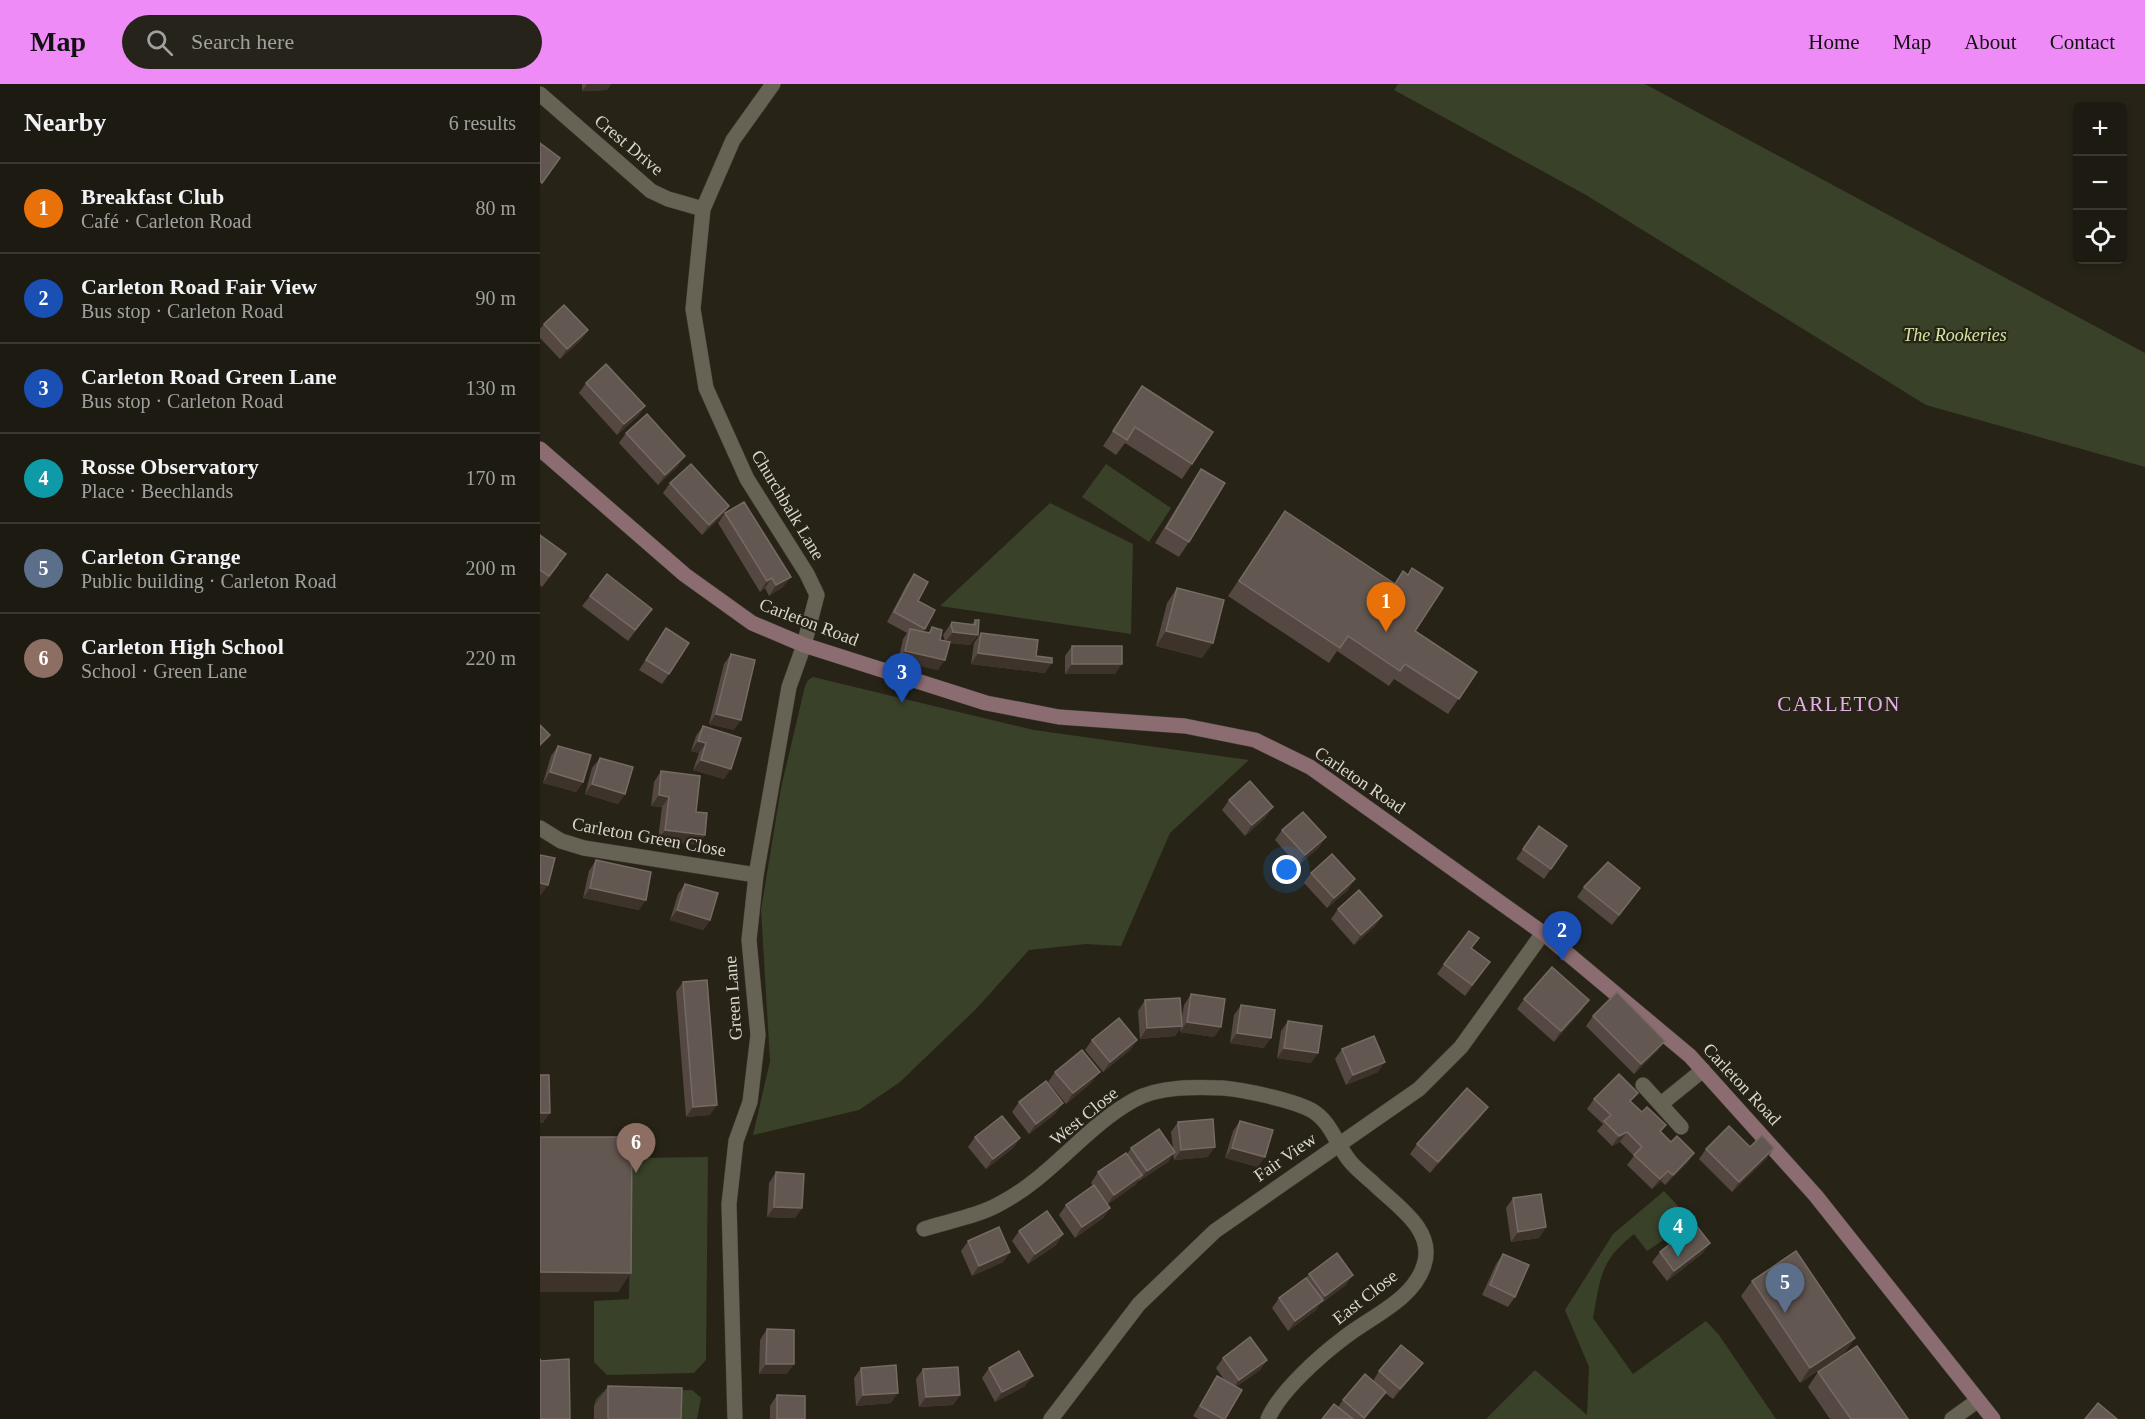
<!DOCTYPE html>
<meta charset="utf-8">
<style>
:root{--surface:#1d1a11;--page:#25231a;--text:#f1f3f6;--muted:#a0a19f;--line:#3b3831;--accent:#ef8bf7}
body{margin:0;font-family:Georgia,serif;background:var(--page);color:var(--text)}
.controls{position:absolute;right:18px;top:18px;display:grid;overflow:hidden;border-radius:9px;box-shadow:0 3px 9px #0003}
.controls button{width:54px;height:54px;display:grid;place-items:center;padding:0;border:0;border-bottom:2px solid var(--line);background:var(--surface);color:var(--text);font:30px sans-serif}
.you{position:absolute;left:747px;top:786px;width:21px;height:21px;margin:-15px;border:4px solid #fff;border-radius:50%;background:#1a73e8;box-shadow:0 0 0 9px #1a73e833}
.badge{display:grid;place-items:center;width:39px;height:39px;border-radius:50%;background:var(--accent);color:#fff;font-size:20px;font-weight:700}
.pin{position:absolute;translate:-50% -50px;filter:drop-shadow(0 2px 3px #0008)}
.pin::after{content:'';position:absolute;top:32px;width:21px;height:18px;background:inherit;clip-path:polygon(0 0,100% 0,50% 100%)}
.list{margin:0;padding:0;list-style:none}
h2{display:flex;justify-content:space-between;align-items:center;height:78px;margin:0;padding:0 24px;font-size:26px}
h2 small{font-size:20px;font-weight:400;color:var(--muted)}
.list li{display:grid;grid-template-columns:39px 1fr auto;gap:18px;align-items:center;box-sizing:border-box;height:90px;padding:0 24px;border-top:2px solid var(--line)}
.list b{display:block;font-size:22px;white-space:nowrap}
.list p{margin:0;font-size:20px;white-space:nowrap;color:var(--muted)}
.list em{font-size:20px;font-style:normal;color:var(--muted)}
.icon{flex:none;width:33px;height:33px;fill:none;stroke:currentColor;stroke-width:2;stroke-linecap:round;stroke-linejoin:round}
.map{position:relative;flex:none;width:1605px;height:1335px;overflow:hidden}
header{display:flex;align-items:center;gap:36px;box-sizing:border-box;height:84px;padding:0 30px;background:var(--accent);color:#111}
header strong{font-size:28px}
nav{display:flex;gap:33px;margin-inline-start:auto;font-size:21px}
.search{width:420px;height:54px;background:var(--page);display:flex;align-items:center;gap:15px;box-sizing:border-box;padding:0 21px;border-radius:33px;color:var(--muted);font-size:22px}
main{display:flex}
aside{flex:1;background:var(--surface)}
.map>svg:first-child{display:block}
</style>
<header>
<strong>Map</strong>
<div class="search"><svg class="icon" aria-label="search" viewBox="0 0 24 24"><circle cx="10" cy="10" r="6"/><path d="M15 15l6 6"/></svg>Search here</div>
<nav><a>Home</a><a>Map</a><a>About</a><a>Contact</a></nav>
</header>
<main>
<aside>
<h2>Nearby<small>6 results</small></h2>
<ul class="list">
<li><span class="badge" style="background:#e8710a">1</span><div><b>Breakfast Club</b><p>Café · Carleton Road</p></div><em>80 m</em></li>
<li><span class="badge" style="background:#1a4fb4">2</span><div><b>Carleton Road Fair View</b><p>Bus stop · Carleton Road</p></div><em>90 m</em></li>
<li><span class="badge" style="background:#1a4fb4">3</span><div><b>Carleton Road Green Lane</b><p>Bus stop · Carleton Road</p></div><em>130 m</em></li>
<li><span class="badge" style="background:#0f9aa8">4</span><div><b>Rosse Observatory</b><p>Place · Beechlands</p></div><em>170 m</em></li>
<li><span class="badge" style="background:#5c6f8a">5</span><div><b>Carleton Grange</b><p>Public building · Carleton Road</p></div><em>200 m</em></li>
<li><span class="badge" style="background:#8d6e63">6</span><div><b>Carleton High School</b><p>School · Green Lane</p></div><em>220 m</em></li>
</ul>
</aside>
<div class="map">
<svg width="1605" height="1335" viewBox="0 0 1605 1335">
<rect width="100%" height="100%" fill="#272317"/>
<g fill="#3a4129">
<polygon points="858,0 1105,0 1605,269 1605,383 1386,321 1046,111 854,6"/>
<polygon points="566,380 631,424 609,458 542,413"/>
<polygon points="510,419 593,460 591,550 400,522"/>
<polygon points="273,593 494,646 709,676 630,749 581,862 546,860 489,866 437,924 360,998 319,1026 213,1051 230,977 221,826 241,704 265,602 268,596"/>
<polygon points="168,1073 166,1276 154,1289 67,1291 54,1278 54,1217 89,1215 91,1074"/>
<path d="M1124,1107l28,30 -45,30 -13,-17c-35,28 -33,43 -41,84l40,56 73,-53 13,14 57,84h-290l49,-49 52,45 2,-48 -24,-57 48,-76z"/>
<polygon points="152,1306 161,1314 157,1335 127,1335 54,1322 56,1315 63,1308"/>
</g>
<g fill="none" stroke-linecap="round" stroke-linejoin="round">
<defs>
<g id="street">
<polyline points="0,10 111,107 128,115 163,125"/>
<polyline points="0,744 21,757 44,764 216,791"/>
<polyline points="1103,1001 1141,1043"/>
<polyline points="1121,1020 1163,986"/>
<path d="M384,1145c24,-8 55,-13 77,-26 50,-26 84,-76 133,-103 25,-14 61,-13 89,-12 22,2 69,12 88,22 20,11 25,34 38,50 6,8 15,15 23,22 22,22 64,47 52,83 -10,34 -52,51 -79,72 -24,18 -65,54 -77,82"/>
<polyline points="195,1335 189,1120 196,1057 210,1018 218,951 209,856 216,791 249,603 264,561 277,511 267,490 207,395 166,304 153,225 163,125 193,56 233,0"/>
<polyline points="511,1335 599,1220 675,1147 879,1005 921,963 1003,849"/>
<polyline points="1412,1335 1437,1317"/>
</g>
<polyline id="secondary" points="0,365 145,491 212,539 264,561 446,619 519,633 645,642 715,656 770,683 1003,849 1150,972 1276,1112 1453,1335"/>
</defs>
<use href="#street" stroke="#403c34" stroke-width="16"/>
<use href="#secondary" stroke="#403c34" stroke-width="16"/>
<use href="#street" stroke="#666254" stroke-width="15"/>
<use href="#secondary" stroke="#8b6c71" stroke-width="15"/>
</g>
<g fill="#554842">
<polygon points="42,0 71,0 67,6 42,7"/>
<polygon points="4,240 48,246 41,256 20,275 0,254 0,245"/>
<polygon points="46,299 105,322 98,332 77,351 39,309"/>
<polygon points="602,302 652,380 642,395 585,359 576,371 563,362"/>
<polygon points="86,349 138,382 118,401 79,359"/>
<polygon points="661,385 649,458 639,473 615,459 651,400"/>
<polygon points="130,399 189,422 182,432 162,451 123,409"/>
<polygon points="745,427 875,547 937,588 908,630 854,595 849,602 797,567 789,579 688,512"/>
<polygon points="185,429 243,503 229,512 225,504 220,508 178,439"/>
<polygon points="0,451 19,481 2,503 0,501"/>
<polygon points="374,490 378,517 385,545 382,548 388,549 392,543 400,556 405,557 403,551 412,538 432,540 435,536 438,551 430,561 410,559 398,586 358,577 363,555 367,549 347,538 367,500"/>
<polygon points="637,504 662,574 616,562 627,519"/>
<polygon points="50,512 112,525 88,557 42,522"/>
<polygon points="126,544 129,590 122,600 99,586"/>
<polygon points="441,549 496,572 505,589 431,580 434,559"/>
<polygon points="532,562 575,590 525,590 525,572"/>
<polygon points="191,570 194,646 169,640 184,580"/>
<polygon points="163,642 184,695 153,686 159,669 151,667 156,652"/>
<polygon points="18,662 43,698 36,708 3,699 11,672"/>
<polygon points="60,674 85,710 78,720 45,710 52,684"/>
<polygon points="121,687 165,751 158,761 118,756 122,723 111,722 114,698"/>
<polygon points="689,716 726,733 705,752 682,726"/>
<polygon points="999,742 1027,762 1004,795 976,775"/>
<polygon points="742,746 786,753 779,763 758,782 735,756"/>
<polygon points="56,776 99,826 43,814 49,787"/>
<polygon points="771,789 808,806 787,824 764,799"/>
<polygon points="145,800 170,836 163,846 130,836 138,810"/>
<polygon points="1044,803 1100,804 1072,841 1037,813"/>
<polygon points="798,825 842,832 835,842 814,861 791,835"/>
<polygon points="931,864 950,878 925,912 897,890 904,880"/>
<polygon points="143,898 170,1031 146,1033 136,908"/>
<polygon points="651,910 681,943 674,953 640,948 641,943 635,952 600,955 598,927 605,916 641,938 644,921"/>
<polygon points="984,915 1042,926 1014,958 977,925"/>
<polygon points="701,921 724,964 690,959 694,931"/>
<polygon points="1053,932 1125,957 1117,967 1094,990 1046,942"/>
<polygon points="748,937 771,979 737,974 741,947"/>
<polygon points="552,956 597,956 590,966 563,988 545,966"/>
<polygon points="802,965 838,988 806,1001 795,975"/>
<polygon points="515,988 552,998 526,1020 508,998"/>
<polygon points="1054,1015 1091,1019 1102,1028 1126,1041 1121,1048 1131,1058 1154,1069 1147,1079 1125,1101 1121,1097 1112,1105 1087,1081 1094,1072 1080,1058 1072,1062 1057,1047 1063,1040 1047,1025"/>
<polygon points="479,1018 516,1029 489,1050 472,1028"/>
<polygon points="941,1033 890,1089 870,1070 877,1060"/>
<polygon points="700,1037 718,1083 685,1074 693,1047"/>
<polygon points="638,1038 668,1073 634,1076 633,1070 628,1078 599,1097 599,1096 595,1101 568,1120 570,1124 563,1134 535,1154 519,1131 526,1121 553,1102 551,1099 558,1088 587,1070 591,1064 633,1065 631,1048"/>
<polygon points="435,1053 480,1054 473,1064 446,1085 428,1063"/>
<polygon points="1210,1063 1227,1074 1192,1108 1159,1075 1166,1065"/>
<polygon points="236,1088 262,1124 255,1134 227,1133 229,1099"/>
<polygon points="973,1114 1006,1143 999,1154 971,1158 966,1124"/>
<polygon points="479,1147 523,1150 516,1161 488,1180 472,1157"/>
<polygon points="428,1157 470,1168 463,1178 432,1192 421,1167"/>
<polygon points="1120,1168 1163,1169 1127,1197 1112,1178"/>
<polygon points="963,1170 975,1213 968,1223 942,1211 956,1180"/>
<polygon points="769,1190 806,1201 779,1221 776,1226 748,1247 732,1224 739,1214 765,1195"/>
<polygon points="1212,1197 1315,1254 1304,1269 1260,1299 1201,1212"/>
<polygon points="227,1245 247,1290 219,1290 220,1256"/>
<polygon points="683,1274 727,1276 720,1286 696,1303 685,1335 658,1335 653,1332 677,1292 685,1297 676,1284"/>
<polygon points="883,1279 875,1289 853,1315 845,1309 825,1335 782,1335 798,1323 803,1316 833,1297 839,1287"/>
<polygon points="321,1284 351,1319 316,1322 314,1294"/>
<polygon points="449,1284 485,1302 455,1318 442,1294"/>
<polygon points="383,1285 420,1311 413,1321 379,1323 376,1295"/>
<polygon points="1278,1288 1368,1335 1290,1335 1268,1303"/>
<polygon points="68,1302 141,1335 54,1335 54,1322"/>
<polygon points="237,1311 265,1335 230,1335 230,1322"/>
</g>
<g fill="#3d332a">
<polygon points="47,0 71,0 67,6 42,7"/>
<polygon points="48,246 41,256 20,275 27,265"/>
<polygon points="105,322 98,332 77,351 84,340"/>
<polygon points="145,372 138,382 118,401 125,391"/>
<polygon points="189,422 182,432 162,451 169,441"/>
<polygon points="251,493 243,503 229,512 236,501"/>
<polygon points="232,494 225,504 220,508 227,497"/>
<polygon points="626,547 673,559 662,574 616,562"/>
<polygon points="413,548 438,551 430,561 405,558"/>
<polygon points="365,567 405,576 398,586 358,577"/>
<polygon points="438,569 512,579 505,589 431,580"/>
<polygon points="532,580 582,580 575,590 525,590"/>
<polygon points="176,630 201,636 194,646 169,640"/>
<polygon points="158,657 166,659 159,669 151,667"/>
<polygon points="161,676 191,685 184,695 153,686"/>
<polygon points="10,688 43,698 36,708 3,699"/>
<polygon points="52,700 85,710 78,720 45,710"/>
<polygon points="119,711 129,713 122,723 111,722"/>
<polygon points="733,723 726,733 705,752 712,741"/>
<polygon points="125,746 165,751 158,761 118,756"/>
<polygon points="786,753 779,763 758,782 765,771"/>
<polygon points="815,795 808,806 787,824 794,814"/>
<polygon points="0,799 8,801 1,811 0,811"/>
<polygon points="50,804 106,816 99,826 43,814"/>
<polygon points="137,826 170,836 163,846 130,836"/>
<polygon points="842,832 835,842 814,861 821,851"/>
<polygon points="1049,916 1042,926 1014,958 1021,947"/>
<polygon points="647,938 681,943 674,953 640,948"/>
<polygon points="642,942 635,952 600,955 607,944"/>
<polygon points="697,949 731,954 724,964 690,959"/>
<polygon points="597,956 590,966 563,988 570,978"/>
<polygon points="1125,957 1117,967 1094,990 1101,980"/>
<polygon points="744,964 778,969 771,979 737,974"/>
<polygon points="845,978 838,988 806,1001 813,991"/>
<polygon points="560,988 552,998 526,1020 533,1009"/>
<polygon points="523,1019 516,1029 489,1050 496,1040"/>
<polygon points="177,1021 170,1031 146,1033 153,1023"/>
<polygon points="948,1023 941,1033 890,1089 898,1078"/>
<polygon points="0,1029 10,1029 3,1039 0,1039"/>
<polygon points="1087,1048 1080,1058 1072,1062 1079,1052"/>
<polygon points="480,1054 473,1064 446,1085 453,1075"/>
<polygon points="675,1063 668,1073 634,1076 641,1066"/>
<polygon points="692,1064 725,1073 718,1083 685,1074"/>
<polygon points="1234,1064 1227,1074 1192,1108 1199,1098"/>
<polygon points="635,1068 628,1078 599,1097 607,1087"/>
<polygon points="1154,1069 1147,1079 1125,1101 1133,1091"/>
<polygon points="1128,1087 1121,1097 1112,1105 1120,1095"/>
<polygon points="602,1091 595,1101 567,1121 574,1111"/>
<polygon points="234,1123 262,1124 255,1134 227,1133"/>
<polygon points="570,1124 563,1134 535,1154 542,1143"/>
<polygon points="1006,1143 999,1154 971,1158 978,1148"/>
<polygon points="523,1150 516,1161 488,1180 495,1170"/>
<polygon points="1170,1159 1163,1169 1127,1197 1134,1187"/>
<polygon points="470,1168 463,1178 432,1192 439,1182"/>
<polygon points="0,1188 91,1189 78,1208 0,1208"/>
<polygon points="813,1191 806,1201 779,1221 776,1226 748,1247 755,1237 782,1217 785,1212"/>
<polygon points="1315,1254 1304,1269 1260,1299 1270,1284"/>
<polygon points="727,1276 720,1286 692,1306 699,1296"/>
<polygon points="883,1279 875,1289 853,1315 860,1305"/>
<polygon points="226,1280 254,1280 247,1290 219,1290"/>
<polygon points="493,1292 485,1302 455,1318 462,1308"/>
<polygon points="846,1308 839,1318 825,1335 823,1335"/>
<polygon points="358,1309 351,1319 316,1322 323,1311"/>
<polygon points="420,1311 413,1321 379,1323 386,1313"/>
</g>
<g fill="#635751" stroke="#756b64" stroke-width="1.5">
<polygon points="0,59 20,74 2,99 0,97"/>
<polygon points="24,221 48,246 27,265 4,240"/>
<polygon points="66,280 105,322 84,340 46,299"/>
<polygon points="602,302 673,348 652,380 595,343 587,356 573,347"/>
<polygon points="107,330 145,372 125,391 86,349"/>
<polygon points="151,380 189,422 169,441 130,399"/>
<polygon points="661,385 685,399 649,458 626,444"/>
<polygon points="204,418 251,493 236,501 232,494 227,497 185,429"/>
<polygon points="745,427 855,500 863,487 868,491 872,484 903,504 875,547 937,588 919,615 865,580 860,587 808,552 800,564 699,497"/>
<polygon points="0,451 26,470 9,492 0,486"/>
<polygon points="67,490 112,525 95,546 50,512"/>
<polygon points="374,490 388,498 378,517 395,526 385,545 354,528"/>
<polygon points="637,504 684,516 673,559 626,547"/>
<polygon points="435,536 439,536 438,551 413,548 411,541 412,538 435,541"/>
<polygon points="392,543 402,546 400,556 410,558 405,576 365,567 370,545 390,549"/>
<polygon points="126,544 149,559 129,590 106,576"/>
<polygon points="441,549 498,556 496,572 512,574 512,579 438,569"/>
<rect x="532" y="562" width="50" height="18"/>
<polygon points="191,570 215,576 201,636 176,630"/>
<polygon points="0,641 10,651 0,661"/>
<polygon points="163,642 201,654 191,685 161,676 166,659 158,657"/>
<polygon points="18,662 51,671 43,698 10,688"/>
<polygon points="60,674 93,683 85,710 52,700"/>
<polygon points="121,687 160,692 156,728 167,729 165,751 125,746 129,713 119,711"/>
<polygon points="710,697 733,723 712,741 689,716"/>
<polygon points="763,728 786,753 765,771 742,746"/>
<polygon points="999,742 1027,762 1011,785 983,765"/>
<polygon points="792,770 815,795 794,814 771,789"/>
<polygon points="0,771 15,774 8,801 0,799"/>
<polygon points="56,776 111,788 106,816 50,804"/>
<polygon points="1068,778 1100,804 1079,831 1044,803"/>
<polygon points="145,800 178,809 170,836 137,826"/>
<polygon points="819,806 842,832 821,851 798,825"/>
<polygon points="929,847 939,854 931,864 950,878 932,901 904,880"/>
<polygon points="1012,883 1049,916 1021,947 984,915"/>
<polygon points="167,896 177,1021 153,1023 143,898"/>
<polygon points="1077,908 1125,957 1101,980 1053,932"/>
<polygon points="651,910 685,915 681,943 647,938"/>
<polygon points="640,914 642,942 607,944 605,916"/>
<polygon points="701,921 735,926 731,954 697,949"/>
<polygon points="579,934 597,956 570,978 552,956"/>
<polygon points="748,937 782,942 778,969 744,964"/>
<polygon points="834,952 845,978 813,991 802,965"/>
<polygon points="542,966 560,988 533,1009 515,988"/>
<polygon points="1079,990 1098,1009 1090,1017 1102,1028 1107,1023 1126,1041 1120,1047 1131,1058 1137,1052 1154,1069 1133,1091 1128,1087 1120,1095 1094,1071 1102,1063 1087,1048 1079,1052 1064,1037 1071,1031 1054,1015"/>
<polygon points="0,991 9,991 10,1029 0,1029"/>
<polygon points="506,997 523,1019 496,1040 479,1018"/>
<polygon points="927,1004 948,1023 898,1078 877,1060"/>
<polygon points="462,1032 480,1054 453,1075 435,1053"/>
<polygon points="673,1035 675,1063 641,1066 638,1038"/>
<polygon points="700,1037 733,1046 725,1073 692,1064"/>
<polygon points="1189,1042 1210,1063 1222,1051 1234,1064 1199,1098 1166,1065"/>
<polygon points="619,1045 635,1068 607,1087 591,1064"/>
<polygon points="0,1053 92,1053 91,1189 0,1188"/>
<polygon points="586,1069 602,1091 574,1111 558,1088"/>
<polygon points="236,1088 264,1090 262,1124 234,1123"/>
<polygon points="554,1101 570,1124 542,1143 526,1121"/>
<polygon points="1001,1110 1006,1143 978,1148 973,1114"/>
<polygon points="507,1127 523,1150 495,1170 479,1147"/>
<polygon points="1155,1140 1170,1159 1134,1187 1120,1168"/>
<polygon points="459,1143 470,1168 439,1182 428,1157"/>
<polygon points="1256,1167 1315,1254 1270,1284 1212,1197"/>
<polygon points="797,1169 813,1191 785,1212 769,1190"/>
<polygon points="963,1170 989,1181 975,1213 950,1201"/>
<polygon points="766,1194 783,1216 755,1237 739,1214"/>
<polygon points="227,1245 254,1246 254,1280 226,1280"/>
<polygon points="710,1253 727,1276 699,1296 683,1274"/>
<polygon points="861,1261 883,1279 860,1305 839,1287"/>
<polygon points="1317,1262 1368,1335 1311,1335 1278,1288"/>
<polygon points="479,1267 493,1292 462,1308 449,1284"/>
<polygon points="0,1275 1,1277 29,1275 30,1335 0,1335"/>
<polygon points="356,1281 358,1309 323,1311 321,1284"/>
<polygon points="418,1283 420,1311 386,1313 383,1285"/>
<polygon points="825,1290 846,1308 824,1334 803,1316"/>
<polygon points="677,1292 702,1306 685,1335 683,1335 660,1322"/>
<polygon points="68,1302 142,1304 141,1335 68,1335"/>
<polygon points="237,1311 265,1312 265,1335 237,1335"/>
<polygon points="1558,1319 1577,1335 1545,1335"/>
<polygon points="794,1320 813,1335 782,1335"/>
</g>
<g text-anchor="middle" stroke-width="4.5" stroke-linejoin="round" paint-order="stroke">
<g font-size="18" fill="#d8d6ce" stroke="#272317">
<text transform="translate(89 61) rotate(40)" y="6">Crest Drive</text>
<text transform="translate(248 421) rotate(59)" y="6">Churchbalk Lane</text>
<text transform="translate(269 538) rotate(21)" y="6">Carleton Road</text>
<text transform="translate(820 696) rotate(34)" y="6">Carleton Road</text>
<text transform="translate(109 753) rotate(10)" y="6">Carleton Green Close</text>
<text transform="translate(193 914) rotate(-94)" y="6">Green Lane</text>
<text transform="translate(1202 1000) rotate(47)" y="6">Carleton Road</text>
<text transform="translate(544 1032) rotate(-39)" y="6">West Close</text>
<text transform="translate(745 1073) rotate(-35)" y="6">Fair View</text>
<text transform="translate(825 1213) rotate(-38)" y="6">East Close</text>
</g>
<g font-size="18" font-style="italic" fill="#d1e5a0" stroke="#272317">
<text x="1415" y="257">The Rookeries</text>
</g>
<g font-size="21" letter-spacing="1.5" fill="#e5aee9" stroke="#272317">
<text x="1299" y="627">CARLETON</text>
</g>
</g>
</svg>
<div class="controls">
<button>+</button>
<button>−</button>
<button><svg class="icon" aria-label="locate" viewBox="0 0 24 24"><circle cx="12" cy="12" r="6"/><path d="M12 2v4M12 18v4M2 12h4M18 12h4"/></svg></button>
</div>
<div class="you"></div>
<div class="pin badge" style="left:846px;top:548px;background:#e8710a">1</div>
<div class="pin badge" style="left:1022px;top:877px;background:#1a4fb4">2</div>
<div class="pin badge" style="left:362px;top:619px;background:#1a4fb4">3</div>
<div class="pin badge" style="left:1138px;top:1173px;background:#0f9aa8">4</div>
<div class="pin badge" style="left:1245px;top:1229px;background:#5c6f8a">5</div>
<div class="pin badge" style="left:96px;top:1089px;background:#8d6e63">6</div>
</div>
</main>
